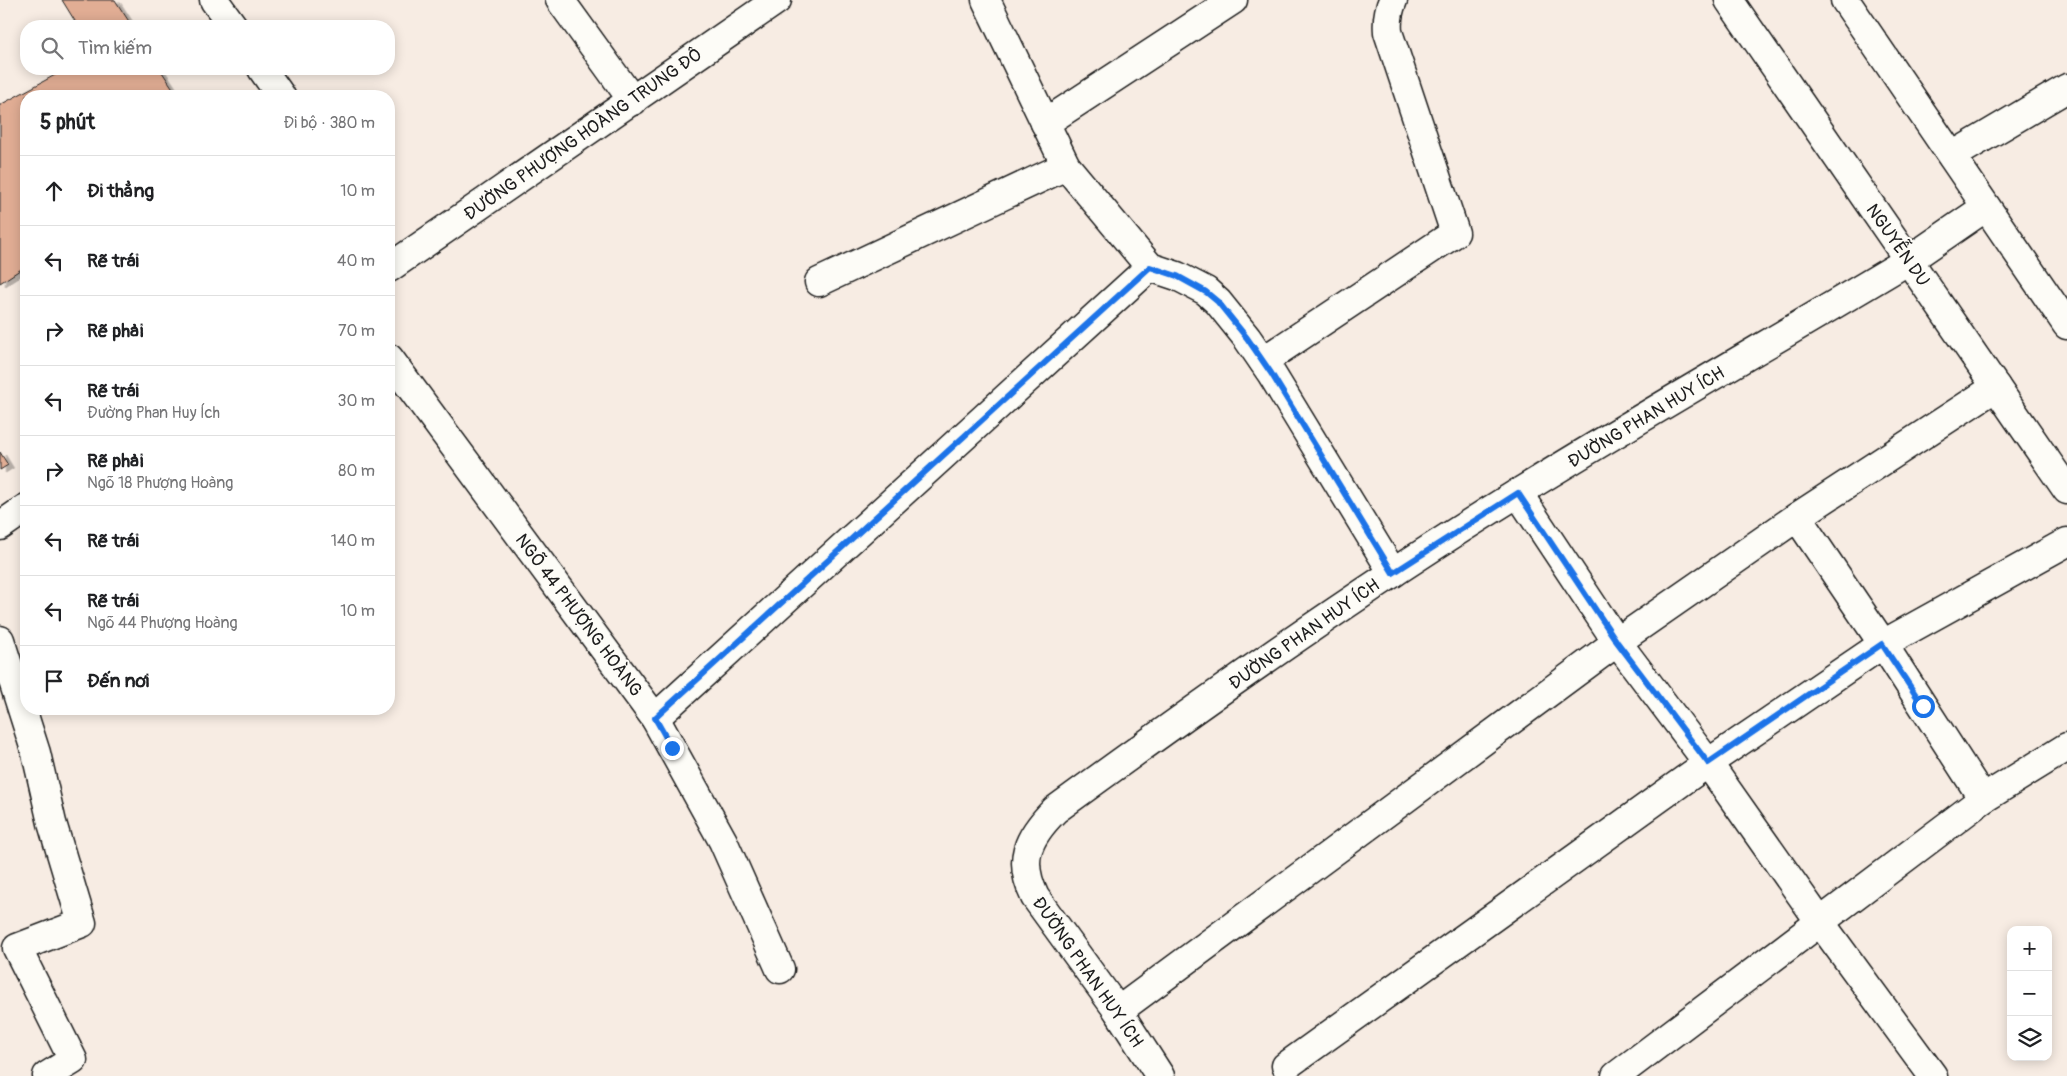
<!DOCTYPE html>
<html lang="vi">
<meta charset="utf-8">
<style>
:root{--surface:#fff;--page:#f2f2f2;--text:#202124;--muted:#757577;--line:#e0e0e0}
body{margin:0;font-family:Pangolin,sans-serif;background:var(--page);color:var(--text)}
.controls{position:absolute;right:15px;bottom:15px;display:grid;overflow:hidden;border-radius:10px;box-shadow:0 2px 12px #0003}
.controls button{width:45px;height:45px;display:grid;place-items:center;padding:0;border:0;border-bottom:1px solid var(--line);background:var(--surface);color:var(--text);font:25px sans-serif}
.stop{position:absolute;width:15px;height:15px;margin:-11px;border:4px solid #1a73e8;border-radius:50%;background:#fff}
.stop.end{background:#1a73e8;border-color:#fff;box-shadow:0 1px 5px #0008}
.list{margin:0;padding:0;list-style:none}
h2{display:flex;justify-content:space-between;align-items:center;height:65px;margin:0;padding:0 20px;font-size:21px}
h2 small{font-size:16px;font-weight:400;color:var(--muted)}
.list li{display:grid;grid-template-columns:32px 1fr auto;gap:15px;align-items:center;box-sizing:border-box;height:70px;padding:0 20px;border-top:1px solid var(--line)}
.list b{display:block;font-size:19px;white-space:nowrap}
.list p{margin:0;font-size:16px;white-space:nowrap;color:var(--muted)}
.list em{font-size:16px;font-style:normal;color:var(--muted)}
.icon{flex:none;width:28px;height:28px;fill:none;stroke:currentColor;stroke-width:2;stroke-linecap:round;stroke-linejoin:round}
.map{position:relative;flex:none;width:2067px;height:1076px;overflow:hidden}
.search{position:absolute;background:var(--surface);box-shadow:0 2px 12px #0003;left:20px;top:20px;width:375px;height:55px;display:flex;align-items:center;gap:12px;box-sizing:border-box;padding:0 18px;border-radius:20px;color:var(--muted);font-size:19px}
.panel{position:absolute;background:var(--surface);box-shadow:0 2px 12px #0003;left:20px;top:90px;width:375px;height:625px;border-radius:20px}
.map>svg:first-child{display:block}
</style>
<div class="map">
<svg width="2067" height="1076" viewBox="0 0 2067 1076">
<defs>
<filter id="shadow"><feDropShadow dx="5.5" dy="3" stdDeviation="0" flood-color="#0004"/></filter>
</defs>
<rect width="100%" height="100%" fill="#f7ece3"/>
<filter id="ink" filterUnits="userSpaceOnUse"><feTurbulence type="fractalNoise" baseFrequency=".02" numOctaves="2"/><feDisplacementMap in="SourceGraphic" scale="10" xChannelSelector="R" yChannelSelector="G"/><feConvolveMatrix kernelMatrix="1 2 1 2 8 2 1 2 1" color-interpolation-filters="sRGB"/></filter>
<g filter="url(#ink)">
<g fill="#e1ad94" stroke="#1c1c1c" filter="url(#shadow)">
<polygon points="62,0 115,0 132,26 78,26"/>
<polygon points="66,69 160,69 178,96 26,96 26,266 0,283 0,105"/>
<polygon points="0,452 8,465 0,470"/>
</g>
<g fill="none" stroke-linecap="round" stroke-linejoin="round">
<defs>
<g id="minor">
<polyline points="214,0 233,26"/>
<polyline points="560,0 633,101"/>
<polyline points="986,0 1066,166 1150,267 1177,276 1206,291 1218,302 1247,338 1271,373 1393,573"/>
<polyline points="262,69 281,96"/>
<polyline points="1045,123 1233,0"/>
<polyline points="1952,156 2067,88"/>
<polyline points="389,268 777,0"/>
<polyline points="819,282 1066,166"/>
<polyline points="389,358 655,718 723,841 780,969"/>
<path d="M1263,361l192,-128 -67,-201c-1,-11 0,-21 5,-32"/>
<polyline points="1518,493 1617,642 1708,763 1820,922 1933,1076"/>
<polyline points="1797,517 1883,644 1983,799"/>
<polyline points="0,526 26,508"/>
<polyline points="0,640 36,753 52,823 82,923 17,948 73,1060 47,1076"/>
<polyline points="655,718 1150,267"/>
<polyline points="1118,1011 1617,642 1797,517 1996,387"/>
<polyline points="1286,1066 1708,763 1883,644 2067,542"/>
<path d="M1160,1076l-42,-65 -83,-114c-18,-37 -8,-59 20,-87 151,-110 304,-219 463,-317 129,-80 261,-155 391,-233"/>
<polyline points="1616,1076 1983,799 2067,747"/>
</g>
<g id="major">
<polyline points="1729,0 2067,490"/>
<polyline points="1845,0 2067,325"/>
<polyline points="1909,260 1986,207"/>
</g>
</defs>
<use href="#minor" stroke="#1c1c1c" stroke-width="31"/>
<use href="#major" stroke="#1c1c1c" stroke-width="31"/>
<use href="#minor" stroke="#fdfcf7" stroke-width="28"/>
<use href="#major" stroke="#fdfcf7" stroke-width="28"/>
</g>
</g>
<g fill="none" stroke-linecap="round" stroke-linejoin="round" filter="url(#ink)">
<polyline stroke="#1a73e8" stroke-width="6" points="672,748 655,718 1150,267 1177,276 1206,292 1218,302 1247,338 1271,373 1393,573 1518,493 1617,642 1708,763 1882,644 1923,706"/>
</g>
<g text-anchor="middle" stroke-width="4" stroke-linejoin="round" paint-order="stroke">
<g font-size="18" fill="#1c1c1c" stroke="#fdfcf7">
<text transform="translate(583 134) rotate(-35)" y="6">ĐƯỜNG PHƯỢNG HOÀNG TRUNG ĐÔ</text>
<text transform="translate(1898 245) rotate(55)" y="6">NGUYỄN DU</text>
<text transform="translate(1646 417) rotate(-31)" y="6">ĐƯỜNG PHAN HUY ÍCH</text>
<text transform="translate(579 615) rotate(53)" y="6">NGÕ 44 PHƯỢNG HOÀNG</text>
<text transform="translate(1304 634) rotate(-35)" y="6">ĐƯỜNG PHAN HUY ÍCH</text>
<text transform="translate(1088 972) rotate(55)" y="6">ĐƯỜNG PHAN HUY ÍCH</text>
</g>
</g>
</svg>
<div class="controls">
<button>+</button>
<button>−</button>
<button><svg class="icon" aria-label="layers" viewBox="0 0 24 24"><path d="M12 4l9 5-9 5-9-5zM3 14l9 5 9-5"/></svg></button>
</div>
<div class="stop" style="left:1923px;top:706px"></div>
<div class="stop end" style="left:672px;top:748px"></div>
<div class="search"><svg class="icon" aria-label="search" viewBox="0 0 24 24"><circle cx="10" cy="10" r="6"/><path d="M15 15l6 6"/></svg>Tìm kiếm</div>
<section class="panel">
<h2>5 phút<small>Đi bộ · 380 m</small></h2>
<ul class="list">
<li><svg class="icon" aria-label="ahead" viewBox="0 0 24 24"><path d="M12 20V5M6 11l6-6 6 6"/></svg><div><b>Đi thẳng</b></div><em>10 m</em></li>
<li><svg class="icon" aria-label="left" viewBox="0 0 24 24"><path d="M17 20v-9H6M10 6l-5 5 5 5"/></svg><div><b>Rẽ trái</b></div><em>40 m</em></li>
<li><svg class="icon" aria-label="right" viewBox="0 0 24 24"><path d="M7 20v-9h11M14 6l5 5-5 5"/></svg><div><b>Rẽ phải</b></div><em>70 m</em></li>
<li><svg class="icon" aria-label="left" viewBox="0 0 24 24"><path d="M17 20v-9H6M10 6l-5 5 5 5"/></svg><div><b>Rẽ trái</b><p>Đường Phan Huy Ích</p></div><em>30 m</em></li>
<li><svg class="icon" aria-label="right" viewBox="0 0 24 24"><path d="M7 20v-9h11M14 6l5 5-5 5"/></svg><div><b>Rẽ phải</b><p>Ngõ 18 Phượng Hoàng</p></div><em>80 m</em></li>
<li><svg class="icon" aria-label="left" viewBox="0 0 24 24"><path d="M17 20v-9H6M10 6l-5 5 5 5"/></svg><div><b>Rẽ trái</b></div><em>140 m</em></li>
<li><svg class="icon" aria-label="left" viewBox="0 0 24 24"><path d="M17 20v-9H6M10 6l-5 5 5 5"/></svg><div><b>Rẽ trái</b><p>Ngõ 44 Phượng Hoàng</p></div><em>10 m</em></li>
<li><svg class="icon" aria-label="arrive" viewBox="0 0 24 24"><path d="M6 21V4h12l-3 4 3 4H6"/></svg><div><b>Đến nơi</b></div></li>
</ul>
</section>
</div>
